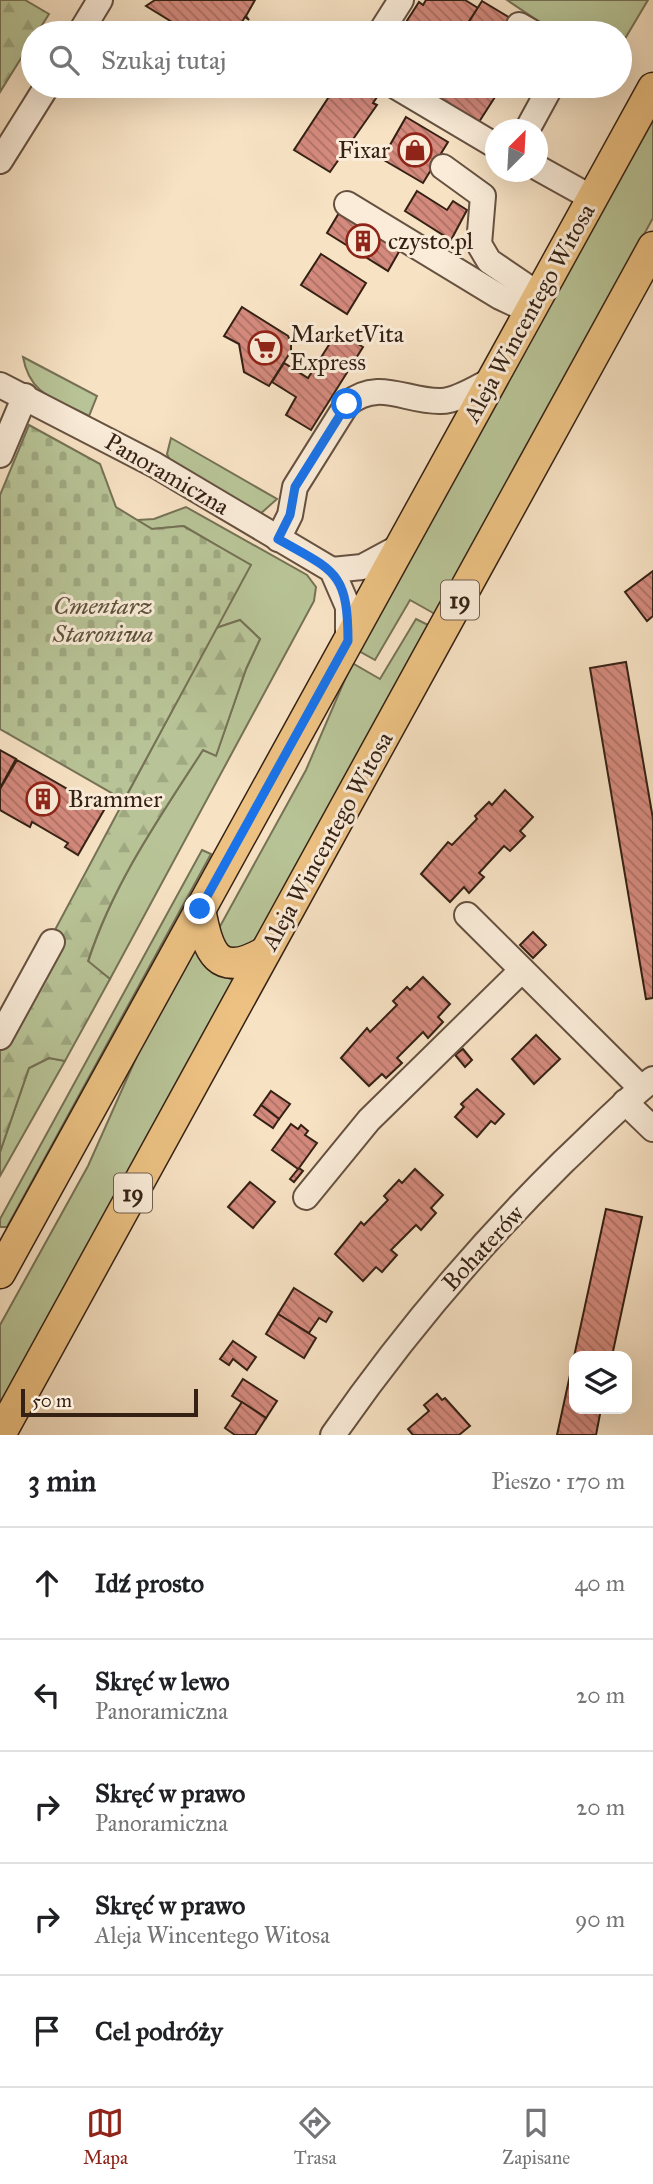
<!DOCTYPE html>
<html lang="pl">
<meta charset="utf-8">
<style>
:root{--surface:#fff;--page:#f2f2f2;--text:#202124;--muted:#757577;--line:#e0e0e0;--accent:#8f2418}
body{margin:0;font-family:"IM FELL Great Primer",serif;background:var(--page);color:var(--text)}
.controls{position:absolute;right:21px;bottom:21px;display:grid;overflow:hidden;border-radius:14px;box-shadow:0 7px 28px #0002}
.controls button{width:63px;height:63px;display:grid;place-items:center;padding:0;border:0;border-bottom:2px solid var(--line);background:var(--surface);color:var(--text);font:35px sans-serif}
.compass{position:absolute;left:485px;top:119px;width:63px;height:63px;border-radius:50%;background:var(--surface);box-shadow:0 7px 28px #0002;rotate:24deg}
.scale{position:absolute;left:21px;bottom:18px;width:177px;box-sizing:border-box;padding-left:7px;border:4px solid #352114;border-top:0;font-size:19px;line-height:24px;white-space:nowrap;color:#352114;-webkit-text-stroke:5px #faecd9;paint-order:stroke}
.stop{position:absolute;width:21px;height:21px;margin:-16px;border:5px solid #1a73e8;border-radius:50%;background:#fff}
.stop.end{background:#1a73e8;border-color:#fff;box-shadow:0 2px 7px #0008}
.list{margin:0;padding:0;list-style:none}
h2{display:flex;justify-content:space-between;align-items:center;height:91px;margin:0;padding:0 28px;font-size:30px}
h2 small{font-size:23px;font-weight:400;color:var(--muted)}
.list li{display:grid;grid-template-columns:46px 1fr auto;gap:21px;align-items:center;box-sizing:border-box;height:112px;padding:0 28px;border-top:2px solid var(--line)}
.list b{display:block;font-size:26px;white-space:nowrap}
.list p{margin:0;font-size:23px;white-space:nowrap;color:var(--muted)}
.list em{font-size:23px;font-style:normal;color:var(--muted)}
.icon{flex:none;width:38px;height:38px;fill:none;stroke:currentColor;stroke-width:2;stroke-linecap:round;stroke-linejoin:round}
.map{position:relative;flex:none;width:653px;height:1435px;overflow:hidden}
.search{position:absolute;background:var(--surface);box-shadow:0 7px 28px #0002;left:21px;right:21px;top:21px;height:77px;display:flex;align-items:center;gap:18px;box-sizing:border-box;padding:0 24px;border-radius:38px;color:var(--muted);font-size:26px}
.sheet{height:651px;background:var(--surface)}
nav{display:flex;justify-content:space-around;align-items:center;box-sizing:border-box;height:98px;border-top:2px solid var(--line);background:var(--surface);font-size:19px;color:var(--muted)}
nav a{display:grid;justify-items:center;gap:4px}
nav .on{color:var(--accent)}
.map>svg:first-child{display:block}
</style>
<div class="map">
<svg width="653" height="1435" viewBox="0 0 653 1435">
<defs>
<pattern id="forest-firs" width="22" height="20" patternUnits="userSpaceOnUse" patternTransform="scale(1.75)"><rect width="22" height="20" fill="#b8c497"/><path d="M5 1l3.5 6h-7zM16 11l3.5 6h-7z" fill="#9fa881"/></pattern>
<pattern id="cemetery-stones" width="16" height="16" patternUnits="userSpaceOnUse" patternTransform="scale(1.75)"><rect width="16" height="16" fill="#b8c497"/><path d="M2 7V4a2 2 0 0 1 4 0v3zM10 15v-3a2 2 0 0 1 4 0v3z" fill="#9fa881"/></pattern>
<pattern id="building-back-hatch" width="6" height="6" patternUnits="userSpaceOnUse" patternTransform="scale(1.75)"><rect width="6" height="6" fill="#d48a7d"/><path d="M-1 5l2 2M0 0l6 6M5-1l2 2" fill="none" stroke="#ad7065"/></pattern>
</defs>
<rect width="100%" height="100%" fill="#f7e2c4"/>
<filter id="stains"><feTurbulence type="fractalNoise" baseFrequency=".00286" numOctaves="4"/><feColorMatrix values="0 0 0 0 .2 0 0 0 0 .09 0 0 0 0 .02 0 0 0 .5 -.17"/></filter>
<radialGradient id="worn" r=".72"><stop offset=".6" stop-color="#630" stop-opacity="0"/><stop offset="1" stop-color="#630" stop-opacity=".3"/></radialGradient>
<g fill="#b8c497" stroke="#767256" stroke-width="2">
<polygon points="507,0 648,0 620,47 620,33 556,33"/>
<polygon points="653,116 653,218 435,614 410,600 375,660 359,651"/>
<path d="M23,357l74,39 -8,20c-33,-17 -59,-20 -66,-59z"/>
<polygon points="171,438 277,499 259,515 170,461 167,454"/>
<path d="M186,507l121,68 9,12 -2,14 -204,378 -22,-17c25,-78 71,-144 115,-212l13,5 30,-86 14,-30 -20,-19 -24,8 34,-63 -66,-39 -32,3 -15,-9 17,-1z"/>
<polygon points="416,619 428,625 253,945 228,950 218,930 306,770 352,663 380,679"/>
<polygon points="202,850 211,854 7,1227 0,1227 0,1219"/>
<polygon points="195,949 215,972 233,980 0,1404 0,1325 88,1166 141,1047"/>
<polygon points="49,1058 65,1061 0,1176 0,1152 29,1068"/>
</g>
<g fill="url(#forest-firs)" stroke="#767256" stroke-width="2">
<polygon points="0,0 25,0 49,14 37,33 33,33 33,39 0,92"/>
<path d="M240,620l20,19 -14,30 -30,87 -13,-6c-44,68 -90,134 -115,211l22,18 -45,82 -16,-3 -20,10 -29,84v-119l216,-405z"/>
</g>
<polygon fill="url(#cemetery-stones)" stroke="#767256" stroke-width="2" points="29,425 100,464 116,507 152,529 183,526 251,565 124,800 0,729 0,495"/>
<g fill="url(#building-back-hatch)" stroke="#352114" stroke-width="2">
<polygon points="155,0 255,0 246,16 249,20 245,17 235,33 190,33 146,6"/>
<polygon points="426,0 465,0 478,8 461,33 399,33 419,2 423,5"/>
<polygon points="482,1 512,19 507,28 516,33 462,33"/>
<polygon points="336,86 358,86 377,97 373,103 377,105 330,172 294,150"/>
<polygon points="429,86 502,86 479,122 425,92"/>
<polygon points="406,117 448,142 423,183 382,159"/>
<polygon points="417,191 447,210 453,201 467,210 451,240 405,211"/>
<polygon points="339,213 400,250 388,271 327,233"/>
<polygon points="321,254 366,283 347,314 301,285"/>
<polygon points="242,307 288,336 291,343 291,351 269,386 244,372 239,344 224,336"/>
<polygon points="337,332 363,347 311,430 286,415 296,397 272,382 284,363 308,378"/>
<polygon points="653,571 653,616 647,621 625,592"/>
<polygon points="626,662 653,819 653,998 646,999 590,668"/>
<polygon points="0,750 16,759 0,788"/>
<polygon points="17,760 104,810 78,855 65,847 68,843 32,822 30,827 0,810 0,789"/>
<polygon points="505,790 533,817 520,831 525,836 510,851 504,846 479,873 484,877 469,893 464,887 450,902 421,874 448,842 452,845 477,819 475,816 489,802 492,805"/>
<polygon points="533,932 546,945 533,958 520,945"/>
<polygon points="423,977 450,1004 438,1017 443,1022 428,1038 423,1032 397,1058 402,1063 386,1078 382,1074 369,1086 341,1058 367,1028 370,1032 397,1005 393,1001 407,987 410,990"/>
<polygon points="536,1035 560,1059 534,1084 512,1059"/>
<polygon points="463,1049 472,1060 465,1067 455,1055"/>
<polygon points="477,1089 504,1114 495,1124 491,1121 477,1137 455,1117 464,1107 461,1104"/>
<polygon points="271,1091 290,1104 279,1119 261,1105"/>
<polygon points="261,1105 279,1119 273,1128 254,1115"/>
<polygon points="291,1124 298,1129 301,1125 308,1131 305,1135 317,1143 299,1168 303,1171 294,1182 290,1179 298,1169 272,1150"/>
<polygon points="415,1169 443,1195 431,1208 436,1213 421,1230 416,1225 391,1250 397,1255 382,1272 376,1267 363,1281 335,1254 361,1222 364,1225 388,1200 384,1196 399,1180 402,1183"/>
<polygon points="250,1182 275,1202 253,1228 228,1207"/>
<polygon points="606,1209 642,1217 612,1356 574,1356 574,1409 601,1409 596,1435 557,1435"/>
<polygon points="294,1288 332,1312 326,1322 319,1318 309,1333 278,1314"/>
<polygon points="278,1314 316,1338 304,1358 266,1334"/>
<polygon points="233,1341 256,1357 247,1370 233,1359 229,1365 220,1359"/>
<polygon points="243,1379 277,1401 266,1418 232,1396"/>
<polygon points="437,1394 442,1400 445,1398 470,1426 459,1435 413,1435 408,1429 429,1411 424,1405"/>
<polygon points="242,1402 266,1418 255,1435 235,1435 225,1428"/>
</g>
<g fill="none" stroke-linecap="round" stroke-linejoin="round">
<defs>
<g id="minor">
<polyline points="519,25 533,33"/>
<polyline points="80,33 100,0"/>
<polyline points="380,33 401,0"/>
<polyline points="395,86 496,146"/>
<polyline points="527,130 551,86"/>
<polyline points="0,161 47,86"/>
<polyline points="443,167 483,196 479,244 489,261 539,295"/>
<polyline points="538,168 592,198"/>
<polyline points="347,204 500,297 530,311"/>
<polyline points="0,385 155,465 332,570 348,607 348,641"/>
<polyline points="0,455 25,396"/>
<path d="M278,539l12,-24 5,-28 52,-83c32,-26 59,-2 94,-3 16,0 37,-14 51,-21"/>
<polyline points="332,570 362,567 401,546"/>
<polyline points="467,915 641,1088"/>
<polyline points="0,1037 52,942"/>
<polyline points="625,1102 653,1129"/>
<polyline points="306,1197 369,1120 521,971"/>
<path d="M333,1435c68,-98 145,-189 230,-273 30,-28 58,-58 90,-83"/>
</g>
<g id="major">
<path d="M200,909c8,44 17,70 65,43"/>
<polyline points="0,1273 653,88"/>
<polyline points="0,1435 653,247"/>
</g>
</defs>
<use href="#minor" stroke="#665140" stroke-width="28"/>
<use href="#major" stroke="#352114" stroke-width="33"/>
<use href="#minor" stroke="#faecd9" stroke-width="24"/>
<use href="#major" stroke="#ecc182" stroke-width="30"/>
</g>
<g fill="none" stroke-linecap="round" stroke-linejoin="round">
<path stroke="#1a73e8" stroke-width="9" d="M200,909l148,-268c0,-70 -14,-70 -70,-102l12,-24 5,-28 52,-83"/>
</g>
<defs>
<symbol id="shop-ring" viewBox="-11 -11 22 22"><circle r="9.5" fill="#faecd9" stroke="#8f2418" stroke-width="1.5"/><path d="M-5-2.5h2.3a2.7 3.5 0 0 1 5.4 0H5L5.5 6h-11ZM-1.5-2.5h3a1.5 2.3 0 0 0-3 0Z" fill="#8f2418"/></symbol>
<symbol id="building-ring" viewBox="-11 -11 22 22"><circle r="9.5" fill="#faecd9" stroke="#8f2418" stroke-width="1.5"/><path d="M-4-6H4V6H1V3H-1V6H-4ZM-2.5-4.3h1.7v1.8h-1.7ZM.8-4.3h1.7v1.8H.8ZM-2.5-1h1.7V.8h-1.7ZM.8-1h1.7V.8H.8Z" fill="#8f2418"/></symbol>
<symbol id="supermarket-ring" viewBox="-11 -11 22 22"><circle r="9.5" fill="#faecd9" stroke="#8f2418" stroke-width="1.5"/><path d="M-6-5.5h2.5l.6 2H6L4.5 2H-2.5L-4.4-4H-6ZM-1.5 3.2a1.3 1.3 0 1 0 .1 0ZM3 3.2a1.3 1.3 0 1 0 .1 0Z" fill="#8f2418"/></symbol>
</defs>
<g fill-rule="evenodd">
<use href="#shop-ring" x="396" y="131" width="38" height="38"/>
<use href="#building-ring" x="344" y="222" width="38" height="38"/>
<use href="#supermarket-ring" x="246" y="329" width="38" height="38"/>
<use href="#building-ring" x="24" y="780" width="38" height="38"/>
</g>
<g text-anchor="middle" stroke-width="6" stroke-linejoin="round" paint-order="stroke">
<g fill="#faecd9" stroke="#705e4f" stroke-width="2">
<rect x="441" y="580.5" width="38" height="39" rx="5"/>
<rect x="114" y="1173.5" width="38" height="39" rx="5"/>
</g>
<g font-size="23" font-weight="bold" fill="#352114">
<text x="460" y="608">19</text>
<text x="133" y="1201">19</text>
</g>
<g font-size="24" fill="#352114" stroke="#faecd9" text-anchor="start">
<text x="390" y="158" text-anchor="end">Fixar</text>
<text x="388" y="249">czysto.pl</text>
<text x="290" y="342">MarketVita<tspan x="290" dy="28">Express</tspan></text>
<text x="68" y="807">Brammer</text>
</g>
<g font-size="24" fill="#352114" stroke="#faecd9">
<text transform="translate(529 313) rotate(-61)" y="8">Aleja Wincentego Witosa</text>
<text transform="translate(167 474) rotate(30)" y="8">Panoramiczna</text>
<text transform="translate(327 841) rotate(-61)" y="8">Aleja Wincentego Witosa</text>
<text transform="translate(483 1248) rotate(-47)" y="8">Bohaterów</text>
</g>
<g font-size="24" font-style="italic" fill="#5c523b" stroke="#faecd9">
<text x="103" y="614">Cmentarz<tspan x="103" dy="28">Staroniwa</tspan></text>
</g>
</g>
<rect width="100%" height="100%" filter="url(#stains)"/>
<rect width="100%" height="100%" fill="url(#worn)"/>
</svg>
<div class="controls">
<button><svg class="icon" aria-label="layers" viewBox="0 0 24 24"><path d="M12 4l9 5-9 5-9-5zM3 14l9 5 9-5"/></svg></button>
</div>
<svg class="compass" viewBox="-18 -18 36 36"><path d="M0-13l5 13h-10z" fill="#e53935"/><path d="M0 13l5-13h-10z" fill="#757577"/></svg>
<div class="scale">50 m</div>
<div class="stop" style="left:347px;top:404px"></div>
<div class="stop end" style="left:200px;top:909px"></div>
<div class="search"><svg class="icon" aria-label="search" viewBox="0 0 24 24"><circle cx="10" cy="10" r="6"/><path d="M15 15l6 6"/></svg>Szukaj tutaj</div>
</div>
<section class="sheet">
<h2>3 min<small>Pieszo · 170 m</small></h2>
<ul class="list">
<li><svg class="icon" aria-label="ahead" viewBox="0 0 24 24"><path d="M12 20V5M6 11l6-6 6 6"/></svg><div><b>Idź prosto</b></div><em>40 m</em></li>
<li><svg class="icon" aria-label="left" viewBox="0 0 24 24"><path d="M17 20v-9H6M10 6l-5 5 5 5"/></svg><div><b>Skręć w lewo</b><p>Panoramiczna</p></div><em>20 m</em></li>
<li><svg class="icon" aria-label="right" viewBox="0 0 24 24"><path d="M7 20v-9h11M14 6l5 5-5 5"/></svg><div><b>Skręć w prawo</b><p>Panoramiczna</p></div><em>20 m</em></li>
<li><svg class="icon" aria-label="right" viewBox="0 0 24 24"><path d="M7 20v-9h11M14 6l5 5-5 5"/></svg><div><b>Skręć w prawo</b><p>Aleja Wincentego Witosa</p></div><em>90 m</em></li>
<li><svg class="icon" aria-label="arrive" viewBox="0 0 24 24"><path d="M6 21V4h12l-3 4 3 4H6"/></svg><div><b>Cel podróży</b></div></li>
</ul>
</section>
<nav>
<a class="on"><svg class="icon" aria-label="map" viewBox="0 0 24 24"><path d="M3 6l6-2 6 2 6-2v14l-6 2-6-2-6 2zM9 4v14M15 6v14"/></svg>Mapa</a>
<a><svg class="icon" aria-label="directions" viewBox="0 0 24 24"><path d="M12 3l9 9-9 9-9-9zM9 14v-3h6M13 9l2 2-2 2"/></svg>Trasa</a>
<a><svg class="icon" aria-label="saved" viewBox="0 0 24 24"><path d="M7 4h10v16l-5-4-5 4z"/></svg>Zapisane</a>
</nav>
